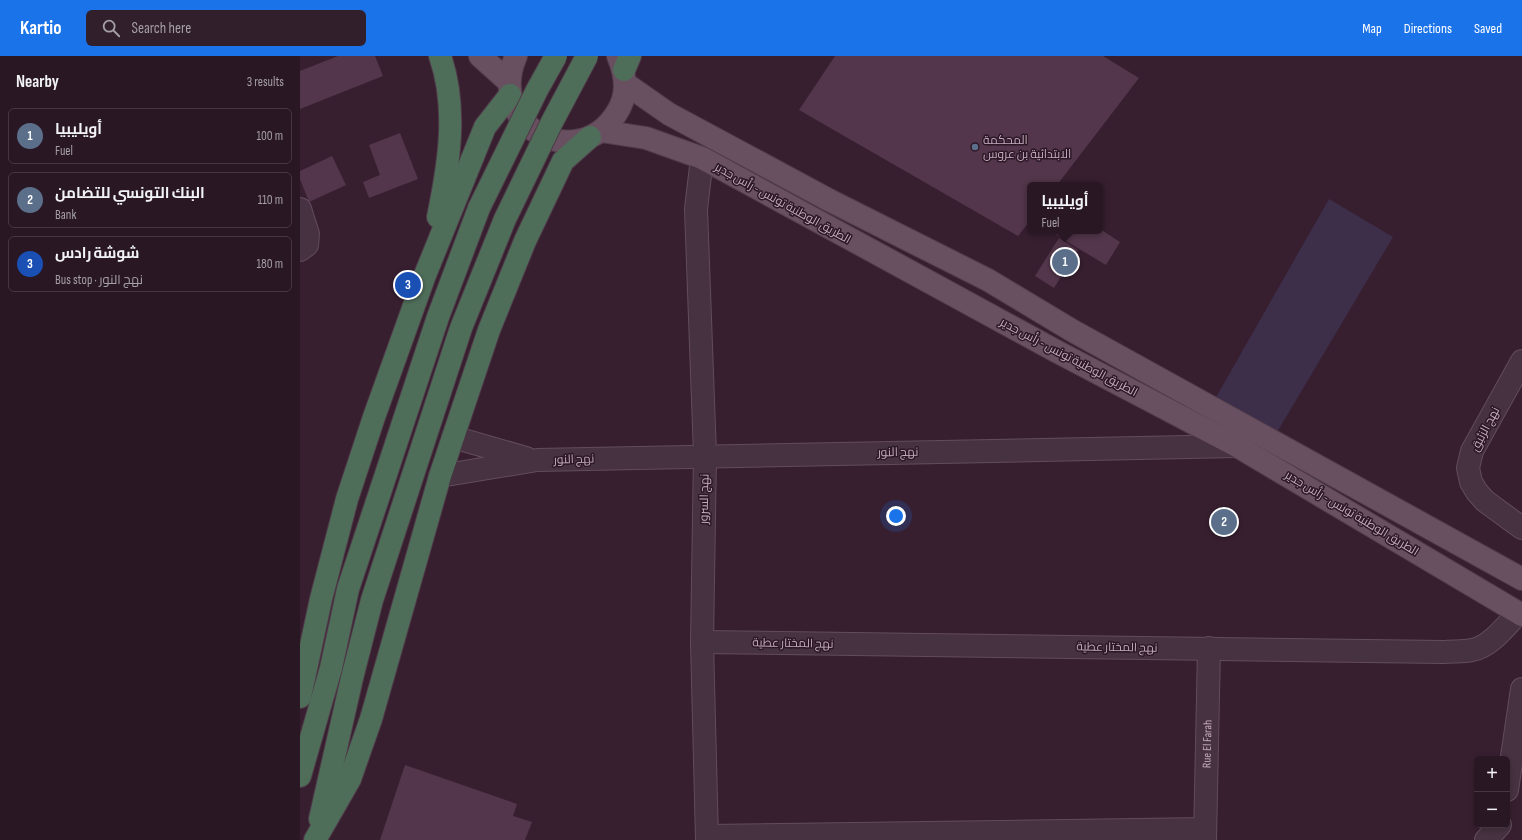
<!DOCTYPE html>
<meta charset="utf-8">
<style>
:root{--surface:#291724;--page:#31202c;--text:#f1f3f6;--muted:#a59fa6;--line:#453641;--accent:#1a73e8}
body{margin:0;font-family:"Sofia Sans Condensed",Cairo,sans-serif;background:var(--page);color:var(--text)}
.controls{position:absolute;right:12px;bottom:12px;display:grid;overflow:hidden;border-radius:6px;box-shadow:0 2px 6px #0003}
.controls button{width:36px;height:36px;display:grid;place-items:center;padding:0;border:0;border-bottom:1px solid var(--line);background:var(--surface);color:var(--text);font:20px sans-serif}
.you{position:absolute;left:596px;top:460px;width:14px;height:14px;margin:-10px;border:3px solid #fff;border-radius:50%;background:#1a73e8;box-shadow:0 0 0 6px #1a73e833}
.badge{display:grid;place-items:center;width:26px;height:26px;border-radius:50%;background:var(--accent);color:#fff;font-size:13px;font-weight:700}
.pin{position:absolute;translate:-50% -50%;border:2px solid #fff;box-shadow:0 1px 4px #0006}
.popup{position:absolute;left:727px;top:126px;width:76px;height:52px;box-sizing:border-box;display:grid;place-content:center;border-radius:6px;background:var(--surface);filter:drop-shadow(0 1px 3px #0005);font-size:13px;white-space:nowrap;color:var(--muted)}
.popup b{font-size:15px;color:var(--text)}
.popup::after{content:'';position:absolute;left:50%;top:100%;margin-left:-8px;border:8px solid transparent;border-top-color:var(--surface)}
.list{margin:0;padding:0;list-style:none}
h2{display:flex;justify-content:space-between;align-items:center;height:52px;margin:0;padding:0 16px;font-size:17px}
h2 small{font-size:13px;font-weight:400;color:var(--muted)}
.list li{display:grid;grid-template-columns:26px 1fr auto;gap:12px;align-items:center;box-sizing:border-box;height:56px;margin:0 8px 8px;padding:0 8px;border:1px solid var(--line);border-radius:6px}
.list b{display:block;font-size:15px;white-space:nowrap}
.list p{margin:0;font-size:13px;white-space:nowrap;color:var(--muted)}
.list em{font-size:13px;font-style:normal;color:var(--muted)}
.icon{flex:none;width:22px;height:22px;fill:none;stroke:currentColor;stroke-width:2;stroke-linecap:round;stroke-linejoin:round}
.map{position:relative;flex:none;width:1222px;height:784px;overflow:hidden}
header{display:flex;align-items:center;gap:24px;box-sizing:border-box;height:56px;padding:0 20px;background:var(--accent);color:#fff}
header strong{font-size:19px}
nav{display:flex;gap:22px;margin-inline-start:auto;font-size:14px}
.search{width:280px;height:36px;background:var(--page);display:flex;align-items:center;gap:10px;box-sizing:border-box;padding:0 14px;border-radius:6px;color:var(--muted);font-size:15px}
main{display:flex}
aside{flex:1;background:var(--surface)}
.map>svg:first-child{display:block}
</style>
<header>
<strong>Kartio</strong>
<div class="search"><svg class="icon" aria-label="search" viewBox="0 0 24 24"><circle cx="10" cy="10" r="6"/><path d="M15 15l6 6"/></svg>Search here</div>
<nav><a>Map</a><a>Directions</a><a>Saved</a></nav>
</header>
<main>
<aside>
<h2>Nearby<small>3 results</small></h2>
<ul class="list">
<li><span class="badge" style="background:#5c6f8a">1</span><div><b>أويليبيا</b><p>Fuel</p></div><em>100 m</em></li>
<li><span class="badge" style="background:#5c6f8a">2</span><div><b>البنك التونسي للتضامن</b><p>Bank</p></div><em>110 m</em></li>
<li><span class="badge" style="background:#1a4fb4">3</span><div><b>شوشة رادس</b><p>Bus stop · نهج النور</p></div><em>180 m</em></li>
</ul>
</aside>
<div class="map">
<svg width="1222" height="784" viewBox="0 0 1222 784">
<rect width="100%" height="100%" fill="#371f30"/>
<polygon fill="#3d2e49" points="1029,143 1093,181 976,378 915,343"/>
<g fill="#53364b">
<polygon points="38,0 75,0 83,20 0,53 0,15"/>
<polygon points="535,0 803,0 839,22 757,129 730,129 730,165 718,180 499,54"/>
<polygon points="100,77 118,123 69,142 63,126 80,119 69,89"/>
<polygon points="32,100 46,129 9,146 0,123 0,115"/>
<polygon points="800,173 820,186 806,209 756,179 758,175 800,175"/>
<polygon points="759,182 778,194 754,232 735,220"/>
<polygon points="105,709 217,748 213,760 232,766 225,784 80,784"/>
</g>
<g fill="none" stroke-linecap="round" stroke-linejoin="round">
<defs>
<g id="minor">
<polyline points="402,102 396,153 405,399 402,586 407,784"/>
<polyline points="0,153 8,178 7,189 0,194"/>
<polyline points="1222,305 1172,395 1168,412 1171,426 1177,436 1185,445 1222,472"/>
<polyline points="153,381 226,402"/>
<polyline points="140,420 237,404 937,390 941,385"/>
<path d="M402,586l741,10c10,-1 20,0 29,-2 18,-3 34,-24 46,-37"/>
<polyline points="1207,734 1222,633"/>
<polyline points="407,780 905,773"/>
<path id="s1" d="M905,784l4,-192"/>
<polyline points="1186,784 1200,769"/>
</g>
<g id="major">
<polyline points="180,0 209,26"/>
<path d="M216,0c-31,71 61,118 100,58 13,-19 10,-38 2,-58"/>
<polyline points="326,28 369,58 529,144 688,224 773,275 1222,523"/>
<polyline points="301,75 346,82 402,102 754,294 937,390 1222,559"/>
</g>
<g id="highway">
<polyline points="324,14 330,0"/>
<path d="M138,161c11,-53 20,-109 2,-161"/>
<polyline points="0,641 21,543 47,443 74,361 125,219 185,71 210,39"/>
<polyline points="0,720 31,612 48,533 138,261 179,152"/>
<polyline points="20,763 52,622 72,544 161,272 205,163"/>
<polyline points="15,784 50,723 71,663 140,420 189,274 225,185 263,105 290,81"/>
</g>
</defs>
<use href="#minor" stroke="#624d5c" stroke-width="24"/>
<use href="#major" stroke="#513c4a" stroke-width="24"/>
<use href="#highway" stroke="#4f3a49" stroke-width="24"/>
<use href="#minor" stroke="#473241" stroke-width="22"/>
<use href="#major" stroke="#685061" stroke-width="22"/>
<use href="#highway" stroke="#4f6e59" stroke-width="22"/>
<defs>
<g id="highway-bridge">
<polyline points="179,152 237,34 256,0"/>
<polyline points="205,163 252,66 287,0"/>
</g>
</defs>
<use href="#highway-bridge" stroke="#4f3a49" stroke-width="24" stroke-linecap="butt"/>
<use href="#highway-bridge" stroke="#4f6e59" stroke-width="22"/>
</g>
<circle fill="#5c6f8a" stroke="#2c1826" stroke-width="1.5" cx="675" cy="91" r="4"/>
<g text-anchor="middle" stroke-width="3" stroke-linejoin="round" paint-order="stroke">
<g font-size="12" fill="#c4acbd" stroke="#2c1826" text-anchor="start">
<text x="683" y="88">المحكمة<tspan x="683" dy="14">الابتدائية بن عروس</tspan></text>
</g>
<g font-size="12" fill="#c4acbd" stroke="#2c1826">
<text transform="translate(483 147) rotate(29)" y="4">الطريق الوطنية تونس - رأس جدير</text>
<text transform="translate(769 301) rotate(28)" y="4">الطريق الوطنية تونس - رأس جدير</text>
<text transform="translate(1185 373) rotate(-62)" y="4">نهج الزئبق</text>
<text transform="translate(598 396) rotate(-1)" y="4">نهج النور</text>
<text transform="translate(274 403) rotate(-2)" y="4">نهج النور</text>
<text transform="translate(404 443) rotate(-89)" y="4">نهج السرور</text>
<text transform="translate(1052 457) rotate(31)" y="4">الطريق الوطنية تونس - رأس جدير</text>
<text transform="translate(493 587) rotate(1)" y="4">نهج المختار عطية</text>
<text transform="translate(817 591) rotate(1)" y="4">نهج المختار عطية</text>
<text dy="4" stroke="none"><textPath href="#s1" startOffset="96">Rue El Farah</textPath></text>
</g>
</g>
</svg>
<div class="controls">
<button>+</button>
<button>−</button>
</div>
<div class="you"></div>
<div class="pin badge" style="left:765px;top:206px;background:#5c6f8a">1</div>
<div class="popup"><b>أويليبيا</b>Fuel</div>
<div class="pin badge" style="left:924px;top:466px;background:#5c6f8a">2</div>
<div class="pin badge" style="left:108px;top:229px;background:#1a4fb4">3</div>
</div>
</main>
